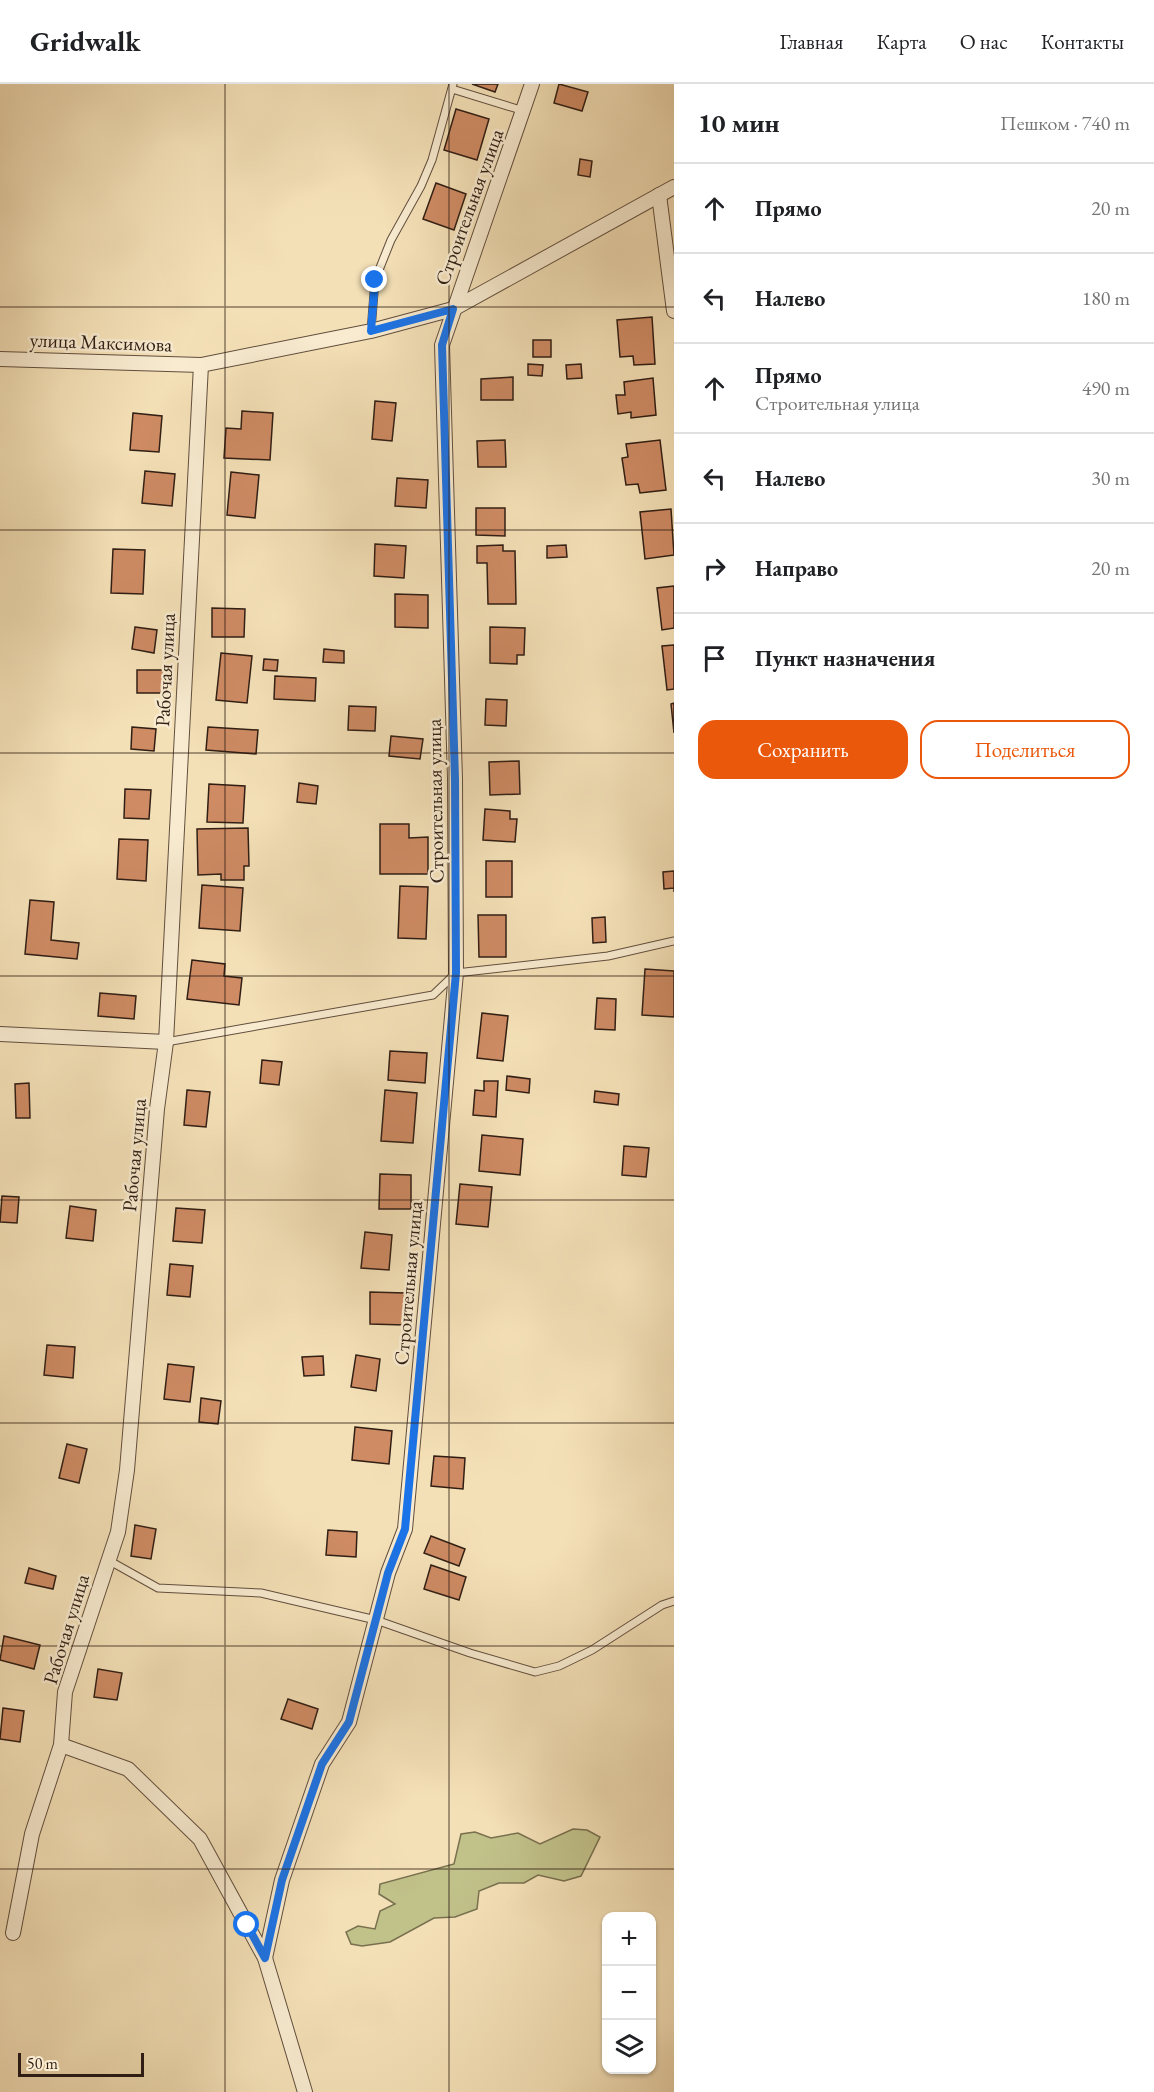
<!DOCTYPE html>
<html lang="ru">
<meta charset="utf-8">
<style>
:root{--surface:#fff;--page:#f6f6f6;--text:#202124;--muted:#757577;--line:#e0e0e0;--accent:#ea580c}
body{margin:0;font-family:"EB Garamond",serif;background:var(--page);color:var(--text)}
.controls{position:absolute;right:18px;bottom:18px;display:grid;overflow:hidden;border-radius:12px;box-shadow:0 2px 4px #0004}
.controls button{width:54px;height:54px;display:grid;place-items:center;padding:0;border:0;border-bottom:2px solid var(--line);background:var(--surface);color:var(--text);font:30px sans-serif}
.scale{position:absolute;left:18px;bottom:15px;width:126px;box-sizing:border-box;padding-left:6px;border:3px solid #301e14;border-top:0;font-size:16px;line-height:21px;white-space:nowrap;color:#301e14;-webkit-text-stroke:4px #f8ebd0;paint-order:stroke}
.stop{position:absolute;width:18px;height:18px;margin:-14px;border:4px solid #1a73e8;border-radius:50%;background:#fff}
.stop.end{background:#1a73e8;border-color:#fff;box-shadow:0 2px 6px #0008}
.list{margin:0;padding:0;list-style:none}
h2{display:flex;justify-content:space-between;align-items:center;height:78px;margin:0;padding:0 24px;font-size:26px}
h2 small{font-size:20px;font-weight:400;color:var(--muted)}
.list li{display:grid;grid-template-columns:39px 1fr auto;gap:18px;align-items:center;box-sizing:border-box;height:90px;padding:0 24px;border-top:2px solid var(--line)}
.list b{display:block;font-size:22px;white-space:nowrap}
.list p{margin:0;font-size:20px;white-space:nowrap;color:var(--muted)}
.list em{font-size:20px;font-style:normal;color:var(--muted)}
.actions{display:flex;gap:12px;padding:18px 24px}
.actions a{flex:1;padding:14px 0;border:2px solid var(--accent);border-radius:18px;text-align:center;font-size:21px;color:var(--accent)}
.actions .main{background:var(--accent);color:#fff}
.icon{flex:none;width:33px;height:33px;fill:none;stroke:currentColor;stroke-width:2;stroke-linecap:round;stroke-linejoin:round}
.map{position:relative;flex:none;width:674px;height:2008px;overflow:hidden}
header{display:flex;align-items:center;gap:36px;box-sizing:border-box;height:84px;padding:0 30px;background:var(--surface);border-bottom:2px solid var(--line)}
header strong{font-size:28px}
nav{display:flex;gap:33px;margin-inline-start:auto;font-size:21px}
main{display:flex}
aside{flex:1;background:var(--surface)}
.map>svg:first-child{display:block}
</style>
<header>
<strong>Gridwalk</strong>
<nav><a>Главная</a><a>Карта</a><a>О нас</a><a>Контакты</a></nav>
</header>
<main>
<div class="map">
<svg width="674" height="2008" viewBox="0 0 674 2008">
<rect width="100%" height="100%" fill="#f4e0b7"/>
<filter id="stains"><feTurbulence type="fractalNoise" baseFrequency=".00333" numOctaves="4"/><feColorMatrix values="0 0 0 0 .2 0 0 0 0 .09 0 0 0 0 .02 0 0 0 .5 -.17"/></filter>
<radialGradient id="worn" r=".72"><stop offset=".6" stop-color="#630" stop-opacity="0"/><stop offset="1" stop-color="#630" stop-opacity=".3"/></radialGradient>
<polygon fill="#c1c18a" stroke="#78704f" stroke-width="1.5" points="573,1745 587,1746 600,1753 581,1792 564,1797 538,1791 524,1799 499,1799 479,1807 477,1825 455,1833 434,1834 390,1858 362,1862 351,1860 346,1848 358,1842 375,1845 380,1827 395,1820 379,1810 380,1800 454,1780 461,1750 475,1748 491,1754 518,1749 540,1760"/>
<g fill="#ce8b64" stroke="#301e14" stroke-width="1.5">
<polygon points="472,0 498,0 495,8"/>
<polygon points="559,0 588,8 582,27 554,19"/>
<polygon points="456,25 489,35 477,76 444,66"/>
<polygon points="580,75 592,77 590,93 578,91"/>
<polygon points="436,99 466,110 454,146 423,135"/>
<polygon points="652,233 655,280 634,281 633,272 620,273 617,236"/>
<rect x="533" y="256" width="18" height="17"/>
<polygon points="528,280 543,281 542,292 528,291"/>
<polygon points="581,280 582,294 567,295 566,281"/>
<polygon points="513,293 513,316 481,316 481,295"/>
<polygon points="653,294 656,331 631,334 631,328 618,330 616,311 625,311 624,298"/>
<polygon points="375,317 396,319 392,357 372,355"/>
<polygon points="242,327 273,329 270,376 224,374 226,344 241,345"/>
<polygon points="133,329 162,332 159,368 130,366"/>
<polygon points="505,356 506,383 478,383 477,357"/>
<polygon points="660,356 666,406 640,409 638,400 626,401 622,374 628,373 626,360"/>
<polygon points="145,387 175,390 172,422 142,419"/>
<polygon points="231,388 259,391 255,434 227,431"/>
<polygon points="397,394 428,396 426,424 395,422"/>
<polygon points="476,424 505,424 505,452 476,451"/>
<polygon points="671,425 674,471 645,475 640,428"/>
<polygon points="375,460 406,462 404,494 374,492"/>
<polygon points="503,461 503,467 515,467 516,520 488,520 487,479 477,479 477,462"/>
<polygon points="566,461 567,473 547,474 547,462"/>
<polygon points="113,465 145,466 143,510 111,509"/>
<polygon points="674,502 674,544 662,546 657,504"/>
<polygon points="395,510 428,511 428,544 395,543"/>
<polygon points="212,524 245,525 244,553 212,553"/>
<polygon points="135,543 157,546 154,569 132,565"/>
<polygon points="490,543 525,544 524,571 517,571 517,580 490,579"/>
<polygon points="674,561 674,605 667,606 662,562"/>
<polygon points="324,565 344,567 344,579 323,578"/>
<polygon points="221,569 252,572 247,619 216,616"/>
<polygon points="264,575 278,576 277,587 263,586"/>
<polygon points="137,586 165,586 164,609 137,609"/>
<polygon points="275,592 316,594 315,617 274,615"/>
<polygon points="486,615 507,616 506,642 485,641"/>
<polygon points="674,619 674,649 671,620"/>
<polygon points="349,622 376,623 375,647 348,646"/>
<polygon points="132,643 156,645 154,667 131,665"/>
<polygon points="208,643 258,646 256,670 206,666"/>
<polygon points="391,652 423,655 420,675 389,672"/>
<polygon points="519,677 520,710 490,711 489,678"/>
<polygon points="299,699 318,702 316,720 297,718"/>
<polygon points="209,700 245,702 243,739 207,738"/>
<polygon points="125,705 151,706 149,735 124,734"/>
<polygon points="485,725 510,727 510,735 517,735 515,758 483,756"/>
<polygon points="380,740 409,740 409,754 428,753 428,790 380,790"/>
<polygon points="248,744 249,782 244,782 244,796 221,796 221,790 198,791 197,745"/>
<polygon points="119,755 148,756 146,797 117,795"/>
<rect x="486" y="777" width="26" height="36"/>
<polygon points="674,787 674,808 674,804 664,805 663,788"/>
<polygon points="202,801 243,804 240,847 199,844"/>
<polygon points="400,802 428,803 426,855 398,854"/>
<polygon points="30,816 54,818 51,856 79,859 77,875 25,870"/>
<polygon points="478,831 506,831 506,873 479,873"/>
<polygon points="605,833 606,858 593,859 592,834"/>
<polygon points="192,876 225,880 224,892 242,894 239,921 187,915"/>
<polygon points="645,885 674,887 674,933 642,931"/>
<polygon points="100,909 136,912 134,935 98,932"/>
<polygon points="597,914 616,915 615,946 595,945"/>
<polygon points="482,929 508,932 503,977 477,974"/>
<polygon points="390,967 427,969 425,999 388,996"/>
<polygon points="262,976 282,978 279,1001 260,999"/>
<polygon points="507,992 530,995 529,1009 506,1006"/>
<polygon points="484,997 498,997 496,1033 473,1031 475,1006 484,1007"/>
<polygon points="29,999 30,1034 16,1034 15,1000"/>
<polygon points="187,1006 210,1008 206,1043 184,1041"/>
<polygon points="385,1006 417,1009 413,1059 381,1057"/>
<polygon points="595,1007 619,1010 618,1021 594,1018"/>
<polygon points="482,1051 523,1055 520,1091 479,1087"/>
<polygon points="624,1062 649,1064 646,1093 622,1091"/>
<polygon points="380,1090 411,1091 411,1125 379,1125"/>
<polygon points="460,1100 492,1103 488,1143 456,1140"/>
<polygon points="2,1112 19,1113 17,1139 0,1138"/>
<polygon points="70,1122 96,1126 93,1157 66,1154"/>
<polygon points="176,1124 205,1126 202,1159 173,1157"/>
<polygon points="365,1148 392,1151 389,1186 361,1184"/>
<polygon points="170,1180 193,1182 190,1213 167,1211"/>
<polygon points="370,1208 405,1209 404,1241 370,1240"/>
<polygon points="47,1261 75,1263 73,1294 44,1291"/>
<polygon points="356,1271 380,1275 376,1307 351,1303"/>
<polygon points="323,1272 324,1291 304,1292 302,1273"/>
<polygon points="168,1280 194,1283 190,1318 164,1315"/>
<polygon points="201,1314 221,1317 218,1340 199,1338"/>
<polygon points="355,1343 392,1347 389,1380 352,1376"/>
<polygon points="67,1360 87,1365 79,1399 59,1394"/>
<polygon points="434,1372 465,1374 463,1405 431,1402"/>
<polygon points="135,1441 156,1445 151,1475 131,1472"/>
<polygon points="328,1446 357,1448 356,1473 326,1471"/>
<polygon points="431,1452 465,1465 459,1482 424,1469"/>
<polygon points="431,1481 466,1493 459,1516 424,1505"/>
<polygon points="29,1484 56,1492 53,1505 25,1499"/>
<polygon points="4,1552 40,1561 34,1585 0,1576"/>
<polygon points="98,1585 122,1589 117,1616 94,1613"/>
<polygon points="288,1615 318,1625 312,1645 281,1635"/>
<polygon points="3,1624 24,1627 20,1658 0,1655"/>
</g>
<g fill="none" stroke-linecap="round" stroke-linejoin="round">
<defs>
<g id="service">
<polyline points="452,5 524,27"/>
<polyline points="371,247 375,196 391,156 421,102 432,76 453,0"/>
<polyline points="166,958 433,911 456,889 608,872 674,857"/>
<polyline points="108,1476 158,1504 261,1509 376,1536 470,1569 535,1588 559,1582 592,1566 662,1521 674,1517"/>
</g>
<g id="minor">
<polyline points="659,111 674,227"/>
<polyline points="0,275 201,281 371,247 453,225 674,103"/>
<polyline points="0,950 166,958"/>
<polyline points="61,1661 128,1685 200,1755 265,1874 305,2008"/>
<polyline points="13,1849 32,1750 61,1661 65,1608 118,1448 127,1386 157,1025 166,958 201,281"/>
<polyline points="265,1874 282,1796 322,1680 349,1638 388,1489 405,1445 456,889 455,695 442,261 532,0"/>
</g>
</defs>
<use href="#service" stroke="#614e3d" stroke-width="9"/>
<use href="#minor" stroke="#614e3d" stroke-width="16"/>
<use href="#service" stroke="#f8ebd0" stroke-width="7"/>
<use href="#minor" stroke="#f8ebd0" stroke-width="14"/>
</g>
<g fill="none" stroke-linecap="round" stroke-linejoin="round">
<polyline stroke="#1a73e8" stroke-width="8" points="247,1841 265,1874 282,1796 322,1680 349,1638 388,1489 405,1445 456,889 455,695 442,261 453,225 371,247 375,196"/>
</g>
<path fill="none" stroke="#301e14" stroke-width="1.5" stroke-opacity="0.55" d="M225,0v2008M449,0v2008M0,223h674M0,446h674M0,669h674M0,892h674M0,1116h674M0,1339h674M0,1562h674M0,1785h674"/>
<g text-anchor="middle" stroke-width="5" stroke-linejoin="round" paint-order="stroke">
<g font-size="20" fill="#301e14" stroke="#f8ebd0">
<text transform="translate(469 123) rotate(-70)" y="7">Строительная улица</text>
<text transform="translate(101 258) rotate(2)" y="7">улица Максимова</text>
<text transform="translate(165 586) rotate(-87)" y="7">Рабочая улица</text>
<text transform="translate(435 717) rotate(-91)" y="7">Строительная улица</text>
<text transform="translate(134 1071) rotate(-85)" y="7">Рабочая улица</text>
<text transform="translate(408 1199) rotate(-85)" y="7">Строительная улица</text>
<text transform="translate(66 1545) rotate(-73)" y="7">Рабочая улица</text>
</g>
</g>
<rect width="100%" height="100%" filter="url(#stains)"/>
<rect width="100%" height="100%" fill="url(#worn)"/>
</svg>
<div class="controls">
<button>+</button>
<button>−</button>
<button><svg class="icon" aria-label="layers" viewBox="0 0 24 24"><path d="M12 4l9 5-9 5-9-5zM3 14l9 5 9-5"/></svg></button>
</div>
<div class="scale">50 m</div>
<div class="stop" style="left:247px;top:1841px"></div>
<div class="stop end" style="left:375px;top:196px"></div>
</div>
<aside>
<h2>10 мин<small>Пешком · 740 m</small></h2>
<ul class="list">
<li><svg class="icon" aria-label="ahead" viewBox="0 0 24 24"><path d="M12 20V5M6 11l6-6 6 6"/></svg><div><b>Прямо</b></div><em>20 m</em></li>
<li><svg class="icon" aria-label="left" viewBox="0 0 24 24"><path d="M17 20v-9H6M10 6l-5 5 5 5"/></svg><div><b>Налево</b></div><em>180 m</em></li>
<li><svg class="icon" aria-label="ahead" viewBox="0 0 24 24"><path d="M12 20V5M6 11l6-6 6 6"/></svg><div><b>Прямо</b><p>Строительная улица</p></div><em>490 m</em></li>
<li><svg class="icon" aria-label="left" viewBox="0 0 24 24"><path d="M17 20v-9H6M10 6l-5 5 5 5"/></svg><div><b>Налево</b></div><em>30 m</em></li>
<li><svg class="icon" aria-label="right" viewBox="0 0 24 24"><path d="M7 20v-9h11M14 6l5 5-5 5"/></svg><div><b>Направо</b></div><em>20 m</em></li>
<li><svg class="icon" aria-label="arrive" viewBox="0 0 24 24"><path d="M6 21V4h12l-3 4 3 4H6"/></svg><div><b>Пункт назначения</b></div></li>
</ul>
<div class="actions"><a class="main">Сохранить</a><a>Поделиться</a></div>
</aside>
</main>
